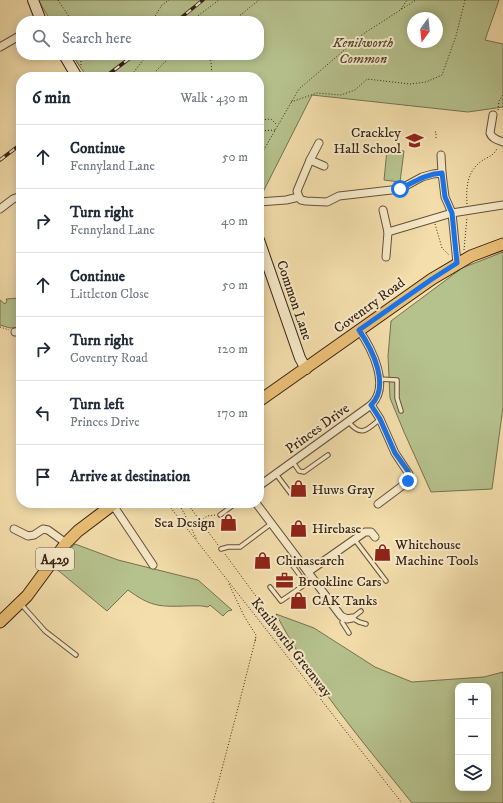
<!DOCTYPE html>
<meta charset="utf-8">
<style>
:root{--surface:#fff;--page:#f2f2f3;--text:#1f2937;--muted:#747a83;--line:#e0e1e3}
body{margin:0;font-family:"IM FELL DW Pica",serif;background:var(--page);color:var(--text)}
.controls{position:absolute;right:12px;bottom:12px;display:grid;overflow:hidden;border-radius:8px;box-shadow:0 2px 10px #0003}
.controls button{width:36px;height:36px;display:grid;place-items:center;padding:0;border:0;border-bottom:1px solid var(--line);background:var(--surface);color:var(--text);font:20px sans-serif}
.compass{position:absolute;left:407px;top:12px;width:36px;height:36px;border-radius:50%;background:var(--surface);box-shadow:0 2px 10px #0003;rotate:195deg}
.stop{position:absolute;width:12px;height:12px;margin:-9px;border:3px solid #1a73e8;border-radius:50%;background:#fff}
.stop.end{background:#1a73e8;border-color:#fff;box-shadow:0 1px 4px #0008}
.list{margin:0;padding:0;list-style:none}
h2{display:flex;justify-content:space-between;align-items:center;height:52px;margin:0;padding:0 16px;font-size:17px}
h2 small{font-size:13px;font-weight:400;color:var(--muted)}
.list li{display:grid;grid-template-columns:26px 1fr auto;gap:12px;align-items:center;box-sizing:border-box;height:64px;padding:0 16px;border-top:1px solid var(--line)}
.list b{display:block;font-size:15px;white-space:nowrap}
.list p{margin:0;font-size:13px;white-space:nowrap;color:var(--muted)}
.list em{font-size:13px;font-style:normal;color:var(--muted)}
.icon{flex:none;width:22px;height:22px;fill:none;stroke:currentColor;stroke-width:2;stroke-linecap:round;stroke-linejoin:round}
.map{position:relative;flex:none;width:503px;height:803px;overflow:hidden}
.search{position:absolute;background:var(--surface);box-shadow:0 2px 10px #0003;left:16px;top:16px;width:248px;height:44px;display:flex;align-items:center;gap:10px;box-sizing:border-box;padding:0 14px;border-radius:16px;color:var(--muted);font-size:15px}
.panel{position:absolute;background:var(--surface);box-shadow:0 2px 10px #0003;left:16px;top:72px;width:248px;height:436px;border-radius:16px}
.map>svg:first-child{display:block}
</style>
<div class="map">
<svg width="503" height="803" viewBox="0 0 503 803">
<rect width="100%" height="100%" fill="#f3deac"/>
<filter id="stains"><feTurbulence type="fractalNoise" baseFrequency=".005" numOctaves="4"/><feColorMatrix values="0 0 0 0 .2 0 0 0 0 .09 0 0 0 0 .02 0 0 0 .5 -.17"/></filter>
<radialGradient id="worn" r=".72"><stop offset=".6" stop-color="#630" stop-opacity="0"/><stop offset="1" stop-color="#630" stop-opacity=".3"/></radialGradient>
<g fill="#b6c28d" stroke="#767250" fill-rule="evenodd">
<path d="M38,0h461l-14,40 18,4v63l-35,5 -156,-17 -51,101h-2v-119h-172l-15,-22h187v-34h-208zM413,18h24v24h-24z"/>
<polygon points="387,150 404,151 400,182 384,180"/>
<polygon points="503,252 503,407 492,489 431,492 404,432 390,398 388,356 391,321 462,268"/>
<polygon points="21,298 21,327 10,328 0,325 0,300 5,304 7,301 6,299"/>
<path d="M75,544l43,16 80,20 34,30 -4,1 -5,5 -13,-11 -2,2c-8,-2 -14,-1 -22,-1 -28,1 -36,0 -58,-16l-21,21 -53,-44z"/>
<path d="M276,614l38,14 61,39 37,15 72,-5 19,-5v131h-91c-49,-61 -100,-120 -136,-189zM458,686h30v102h-30z"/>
</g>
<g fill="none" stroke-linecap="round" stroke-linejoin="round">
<defs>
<g id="lane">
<polyline points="379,379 397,380 397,398 401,411"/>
<path d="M348,421c13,17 19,9 32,-2"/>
<polyline points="293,462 299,471 304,472 328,455"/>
<polyline points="276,474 291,494"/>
<polyline points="220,515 236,503"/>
<polyline points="355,540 386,581"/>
<polyline points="221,549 228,547 240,547 272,523"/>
<polyline points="298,558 294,561 293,566 306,584"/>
<polyline points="270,587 281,601 313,579"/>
<polyline points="21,604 45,631 76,655"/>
<polyline points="361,611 352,618 359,622 366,624"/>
<polyline points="344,618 342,622 349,633"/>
</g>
<g id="street">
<polyline points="0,47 21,35"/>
<path d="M493,115l-3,18c2,6 8,7 13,9"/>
<polyline points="441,155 442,173"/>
<polyline points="310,160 324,166"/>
<polyline points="299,197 297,191 310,160 319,143"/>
<polyline points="259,202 286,200 299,197 301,200 306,201 327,202 339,196 400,189 422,177 433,174 442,173 445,197 452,213 388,232"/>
<polyline points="0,209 13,199 21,196"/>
<polyline points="383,210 388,232 386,257"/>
<polyline points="457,263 452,213 503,205"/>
<polyline points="15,332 21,331"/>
<polyline points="371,405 380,419 395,453 409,474 408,481 406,483 378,504"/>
<path d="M259,486l112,-81c20,-19 1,-56 -12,-75"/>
<polyline points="256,503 341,616 347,619 352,618"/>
<polyline points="113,505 153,565"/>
<polyline points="14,529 28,536 34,535 43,529 48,530 66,543"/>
<polyline points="308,572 365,532 371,532 375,537"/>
</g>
<g id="secondary">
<polyline points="33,0 41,21"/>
<polyline points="64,55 77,77"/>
<polyline points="259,240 300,358 306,369"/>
</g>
<g id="primary">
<polyline points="259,401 432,279 471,256 503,244"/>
<polyline points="0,622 27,596 66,543 78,531 115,503"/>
</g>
</defs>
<use href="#lane" stroke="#65513a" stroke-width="5.5"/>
<use href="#street" stroke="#65513a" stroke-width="9"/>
<use href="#secondary" stroke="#362214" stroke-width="12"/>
<use href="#primary" stroke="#362214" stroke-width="13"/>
<g stroke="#362214" stroke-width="1" stroke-dasharray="1 2" stroke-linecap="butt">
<polyline points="58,0 72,21"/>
<polyline points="401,9 407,0"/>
<polyline points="152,21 162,5 169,0"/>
<polyline points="191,21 219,0"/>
<polyline points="233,21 259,0"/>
<polyline points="207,55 211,62 212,77"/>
<polyline points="81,65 81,61 85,55"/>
<polyline points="130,77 147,55"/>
<polyline points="150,77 172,55"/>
<polyline points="291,102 317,93 341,95 355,90 367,79 410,84 426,82 442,75 456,36 465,0"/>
<polyline points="498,110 499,101 503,95"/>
<polyline points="259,120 271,119 277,125"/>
<polyline points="259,131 275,130"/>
<polyline points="435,132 436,132 436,140"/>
<polyline points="259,158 299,89 363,34 416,0"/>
<path d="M467,204c-1,-18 0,-33 16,-44 5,-3 12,-5 14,-12"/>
<polyline points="435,224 442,248 449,255"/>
<polyline points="464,250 467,217"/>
<polyline points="0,327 9,330"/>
<polyline points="167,503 402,803"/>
<polyline points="178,503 184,513 197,540"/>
<polyline points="187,503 218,545"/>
<polyline points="201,521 207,516 215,515"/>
<polyline points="225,554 258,599 261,606"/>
<polyline points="229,584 244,616 256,635 255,642"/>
<polyline points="213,803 238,708 256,637"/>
</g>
<use href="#lane" stroke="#f7eac9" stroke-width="3.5"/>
<use href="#street" stroke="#f7eac9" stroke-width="7"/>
<use href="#secondary" stroke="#f7eac9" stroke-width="10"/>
<use href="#primary" stroke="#eabf76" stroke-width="11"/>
<defs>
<g id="rail">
<polyline points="177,21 203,0"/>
<polyline points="105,77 134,55"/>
<polyline points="0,160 21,144"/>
</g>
</defs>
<use href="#rail" stroke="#362214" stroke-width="3.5"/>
<use href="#rail" stroke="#f7eac9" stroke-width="2" stroke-dasharray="6" stroke-linecap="butt"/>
</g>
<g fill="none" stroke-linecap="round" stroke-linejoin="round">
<path stroke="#1a73e8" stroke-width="5" d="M400,189c14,-7 26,-15 42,-16l3,24 7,16 5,50 -25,16 -73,51c13,19 32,56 12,75l9,14 15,34 13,18 1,3 -1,7"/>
</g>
<defs>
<symbol id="school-bare" viewBox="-9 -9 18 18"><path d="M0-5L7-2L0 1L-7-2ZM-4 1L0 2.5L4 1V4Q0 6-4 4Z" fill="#8f2418" stroke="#f7eac9" stroke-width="2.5" paint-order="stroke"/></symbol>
<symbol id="shop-bare" viewBox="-9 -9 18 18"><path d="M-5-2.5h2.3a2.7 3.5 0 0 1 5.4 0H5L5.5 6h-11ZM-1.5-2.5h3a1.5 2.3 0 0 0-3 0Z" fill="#8f2418" stroke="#f7eac9" stroke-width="2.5" paint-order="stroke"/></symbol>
<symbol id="office-bare" viewBox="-9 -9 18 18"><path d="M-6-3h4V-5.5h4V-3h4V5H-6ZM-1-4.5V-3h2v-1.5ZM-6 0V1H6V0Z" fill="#8f2418" stroke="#f7eac9" stroke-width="2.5" paint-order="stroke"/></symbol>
</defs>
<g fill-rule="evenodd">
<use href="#school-bare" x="402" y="128" width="25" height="25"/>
<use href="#shop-bare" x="286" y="476" width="25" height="25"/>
<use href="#shop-bare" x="216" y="510" width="25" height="25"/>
<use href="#shop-bare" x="286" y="516" width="25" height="25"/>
<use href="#shop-bare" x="370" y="540" width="25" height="25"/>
<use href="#shop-bare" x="250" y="548" width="25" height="25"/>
<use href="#office-bare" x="272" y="568" width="25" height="25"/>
<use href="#shop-bare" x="286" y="588" width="25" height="25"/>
</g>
<g text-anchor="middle" stroke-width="4" stroke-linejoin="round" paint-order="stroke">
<rect fill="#f7eac9" stroke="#705e4a" stroke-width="1" x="36" y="548" width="38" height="22" rx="3"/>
<g font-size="13" font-weight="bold" fill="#362214">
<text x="55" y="564">A429</text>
</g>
<g font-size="14" font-style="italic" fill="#564a32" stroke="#f7eac9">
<text x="363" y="47">Kenilworth<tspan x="363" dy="16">Common</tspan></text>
</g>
<g font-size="14" fill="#362214" stroke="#f7eac9" text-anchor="start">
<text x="401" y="137" text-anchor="end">Crackley<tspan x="401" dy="16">Hall School</tspan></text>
<text x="312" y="494">Huws Gray</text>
<text x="215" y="527" text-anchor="end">Sea Design</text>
<text x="312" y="533">Hirebase</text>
<text x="395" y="549">Whitehouse<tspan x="395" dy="16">Machine Tools</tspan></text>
<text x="276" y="565">Chinasearch</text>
<text x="298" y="586">Brookline Cars</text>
<text x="312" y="605">CAK Tanks</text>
</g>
<g font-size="14" fill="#362214" stroke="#f7eac9">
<text transform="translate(295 300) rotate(71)" y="5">Common Lane</text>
<text transform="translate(369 305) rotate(-36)" y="5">Coventry Road</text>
<text transform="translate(317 428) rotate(-36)" y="5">Princes Drive</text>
<text transform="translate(292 647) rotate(52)" y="5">Kenilworth Greenway</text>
</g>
</g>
<rect width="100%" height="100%" filter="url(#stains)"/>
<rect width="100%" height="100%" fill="url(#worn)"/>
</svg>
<div class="controls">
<button>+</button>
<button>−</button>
<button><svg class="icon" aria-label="layers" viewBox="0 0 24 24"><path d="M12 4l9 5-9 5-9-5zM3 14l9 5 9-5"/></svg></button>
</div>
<svg class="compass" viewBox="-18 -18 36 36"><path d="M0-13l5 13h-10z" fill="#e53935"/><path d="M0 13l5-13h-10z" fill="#747a83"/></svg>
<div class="stop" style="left:400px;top:189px"></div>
<div class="stop end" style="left:408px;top:481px"></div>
<div class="search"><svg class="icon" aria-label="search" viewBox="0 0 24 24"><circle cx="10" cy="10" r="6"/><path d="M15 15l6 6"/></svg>Search here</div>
<section class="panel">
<h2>6 min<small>Walk · 430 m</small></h2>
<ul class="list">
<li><svg class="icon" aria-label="ahead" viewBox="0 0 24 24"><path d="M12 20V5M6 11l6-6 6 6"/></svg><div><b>Continue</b><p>Fennyland Lane</p></div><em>50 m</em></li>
<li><svg class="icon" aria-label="right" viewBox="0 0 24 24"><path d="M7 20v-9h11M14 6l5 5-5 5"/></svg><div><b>Turn right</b><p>Fennyland Lane</p></div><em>40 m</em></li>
<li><svg class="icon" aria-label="ahead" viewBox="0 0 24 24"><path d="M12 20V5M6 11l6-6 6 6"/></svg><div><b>Continue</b><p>Littleton Close</p></div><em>50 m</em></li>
<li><svg class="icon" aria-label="right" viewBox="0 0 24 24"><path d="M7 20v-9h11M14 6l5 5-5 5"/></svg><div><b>Turn right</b><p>Coventry Road</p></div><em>120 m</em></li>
<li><svg class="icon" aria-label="left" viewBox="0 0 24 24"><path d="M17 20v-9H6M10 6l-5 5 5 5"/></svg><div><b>Turn left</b><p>Princes Drive</p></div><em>170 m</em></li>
<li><svg class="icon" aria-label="arrive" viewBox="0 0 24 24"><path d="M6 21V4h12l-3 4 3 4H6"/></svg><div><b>Arrive at destination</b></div></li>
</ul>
</section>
</div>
